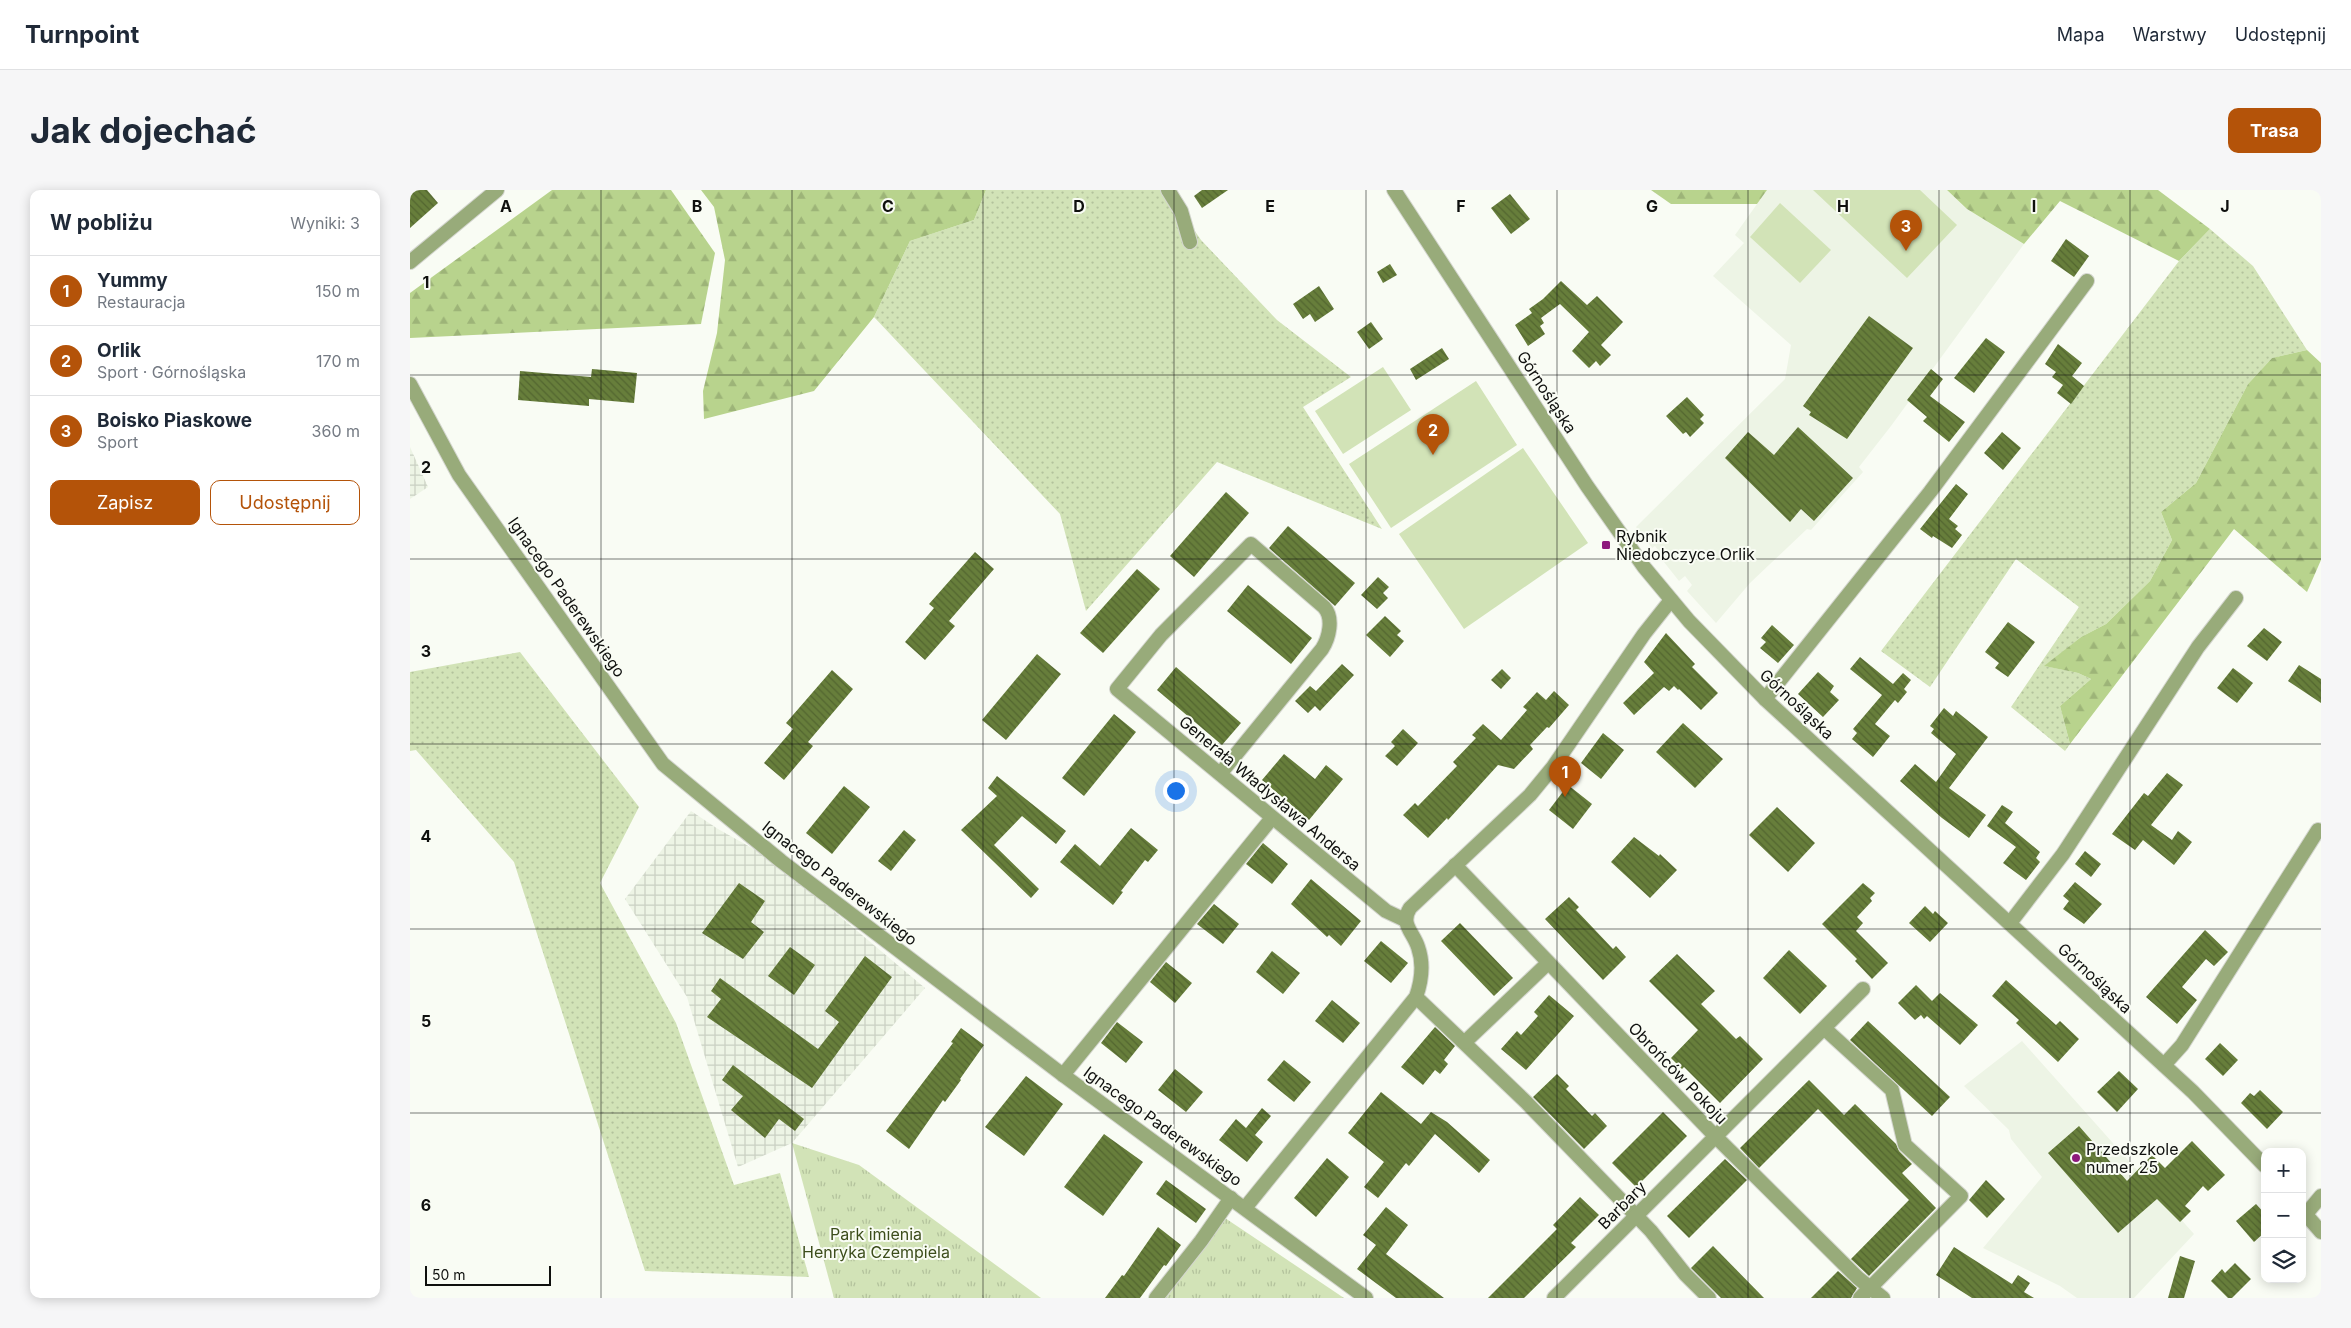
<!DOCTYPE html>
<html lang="pl">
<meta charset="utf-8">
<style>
:root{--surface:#fff;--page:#f6f6f7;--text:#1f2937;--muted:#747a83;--line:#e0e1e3;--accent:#b45309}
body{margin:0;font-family:Inter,sans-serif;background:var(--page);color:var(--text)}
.controls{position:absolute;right:15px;bottom:15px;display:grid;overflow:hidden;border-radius:10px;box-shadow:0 2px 12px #0003}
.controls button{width:45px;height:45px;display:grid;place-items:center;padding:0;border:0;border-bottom:1px solid var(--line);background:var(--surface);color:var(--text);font:25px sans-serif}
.scale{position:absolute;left:15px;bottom:12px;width:126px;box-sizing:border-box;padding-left:5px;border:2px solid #0f100e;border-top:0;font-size:14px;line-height:18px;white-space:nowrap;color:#0f100e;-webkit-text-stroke:4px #f9fcf4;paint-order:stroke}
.you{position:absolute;left:765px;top:600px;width:18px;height:18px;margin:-12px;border:4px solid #fff;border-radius:50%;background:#1a73e8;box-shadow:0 0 0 8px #1a73e833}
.badge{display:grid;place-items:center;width:32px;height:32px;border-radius:50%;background:var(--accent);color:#fff;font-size:16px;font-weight:700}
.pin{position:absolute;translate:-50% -41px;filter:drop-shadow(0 1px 2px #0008)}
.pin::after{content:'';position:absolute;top:26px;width:18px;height:15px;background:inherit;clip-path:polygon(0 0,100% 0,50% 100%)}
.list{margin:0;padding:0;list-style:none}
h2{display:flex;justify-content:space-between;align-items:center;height:65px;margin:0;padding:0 20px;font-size:21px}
h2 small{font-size:16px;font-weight:400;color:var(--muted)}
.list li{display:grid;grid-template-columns:32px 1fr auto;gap:15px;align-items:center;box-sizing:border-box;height:70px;padding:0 20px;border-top:1px solid var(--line)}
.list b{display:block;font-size:19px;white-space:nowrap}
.list p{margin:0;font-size:16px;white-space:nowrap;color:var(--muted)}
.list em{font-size:16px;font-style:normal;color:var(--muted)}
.actions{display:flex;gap:10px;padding:15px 20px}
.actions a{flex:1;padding:11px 0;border:1px solid var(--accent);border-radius:10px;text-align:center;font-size:18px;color:var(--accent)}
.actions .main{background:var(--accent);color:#fff}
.icon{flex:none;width:28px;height:28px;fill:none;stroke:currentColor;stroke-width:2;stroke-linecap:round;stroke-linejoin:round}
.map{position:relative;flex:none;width:1911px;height:1108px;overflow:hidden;border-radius:10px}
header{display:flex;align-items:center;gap:30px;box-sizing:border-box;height:70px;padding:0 25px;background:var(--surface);border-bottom:1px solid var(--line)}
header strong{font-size:24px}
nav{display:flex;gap:28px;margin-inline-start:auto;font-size:18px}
.intro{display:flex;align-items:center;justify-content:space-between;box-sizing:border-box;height:120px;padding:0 30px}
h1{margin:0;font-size:35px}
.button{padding:12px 22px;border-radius:10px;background:var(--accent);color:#fff;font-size:18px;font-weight:700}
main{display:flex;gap:30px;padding:0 30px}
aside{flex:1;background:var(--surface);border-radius:10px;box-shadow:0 2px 12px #0003}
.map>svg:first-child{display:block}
</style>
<header>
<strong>Turnpoint</strong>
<nav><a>Mapa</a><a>Warstwy</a><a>Udostępnij</a></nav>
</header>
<div class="intro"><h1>Jak dojechać</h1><a class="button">Trasa</a></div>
<main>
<aside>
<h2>W pobliżu<small>Wyniki: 3</small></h2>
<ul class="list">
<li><span class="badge">1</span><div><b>Yummy</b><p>Restauracja</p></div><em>150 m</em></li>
<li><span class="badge">2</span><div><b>Orlik</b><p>Sport · Górnośląska</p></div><em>170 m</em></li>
<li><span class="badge">3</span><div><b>Boisko Piaskowe</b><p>Sport</p></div><em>360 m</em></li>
</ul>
<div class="actions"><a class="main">Zapisz</a><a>Udostępnij</a></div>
</aside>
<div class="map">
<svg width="1911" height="1108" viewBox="0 0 1911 1108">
<defs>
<pattern id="industrial-grid" width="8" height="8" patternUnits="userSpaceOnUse" patternTransform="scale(1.25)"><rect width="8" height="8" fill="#edf4e5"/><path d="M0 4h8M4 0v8" fill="none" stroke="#cad0c3"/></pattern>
<pattern id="grass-dots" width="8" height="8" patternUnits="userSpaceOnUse" patternTransform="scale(1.25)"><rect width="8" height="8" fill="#d2e3b7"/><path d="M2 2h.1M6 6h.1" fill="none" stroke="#b3c29c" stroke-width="1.8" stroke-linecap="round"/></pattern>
<pattern id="forest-firs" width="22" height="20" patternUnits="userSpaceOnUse" patternTransform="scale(1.25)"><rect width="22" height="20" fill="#b8d38d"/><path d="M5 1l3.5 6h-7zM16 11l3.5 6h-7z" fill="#9db478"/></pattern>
<pattern id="park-tufts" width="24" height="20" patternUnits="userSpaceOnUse" patternTransform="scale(1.25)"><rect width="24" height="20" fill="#d2e3b7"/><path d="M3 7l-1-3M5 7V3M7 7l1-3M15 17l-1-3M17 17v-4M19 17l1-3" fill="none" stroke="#b3c29c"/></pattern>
<pattern id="building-back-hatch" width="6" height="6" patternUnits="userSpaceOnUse" patternTransform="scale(1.25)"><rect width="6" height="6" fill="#677e3b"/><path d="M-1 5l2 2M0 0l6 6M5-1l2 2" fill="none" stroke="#536630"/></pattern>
</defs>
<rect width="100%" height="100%" fill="#f9fcf4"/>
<g fill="#edf4e5">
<polygon points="1357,0 1537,0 1557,19 1614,54 1481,236 1449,277 1453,282 1401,340 1397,339 1340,393 1306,433 1277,401 1282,395 1275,386 1269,391 1246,362 1248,360 1245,356 1242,358 1226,337 1375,189 1381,155 1303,86 1334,53 1325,45"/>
<polygon points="1612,851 1784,1044 1724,1108 1667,1108 1650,1096 1573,1058 1632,987 1601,949 1599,940 1554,896"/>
</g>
<g fill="url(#industrial-grid)">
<polygon points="0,257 18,297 0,309"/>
<polygon points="281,621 308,639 360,668 371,677 515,798 382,953 328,977 277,807 215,709"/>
</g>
<g fill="url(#grass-dots)">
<polygon points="576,0 757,0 791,50 867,130 941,187 893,217 972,339 807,272 676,421 650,324 464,127 500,51 564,30"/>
<polygon points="1800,39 1843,76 1897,160 1862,168 1838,194 1786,293 1751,322 1762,350 1740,391 1696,434 1671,447 1635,476 1668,483 1681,489 1650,516 1660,554 1655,561 1601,517 1669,417 1606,369 1520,497 1471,461 1769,71"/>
<polygon points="110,462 229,617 190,693 266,833 324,995 370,983 399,1087 235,1081 104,672 6,560 0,561 0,482"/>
</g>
<g fill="url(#forest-firs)">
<polygon points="142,0 261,0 305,63 291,134 0,148 0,103"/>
<polygon points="291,0 576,0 564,30 500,51 464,127 404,201 294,229 293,201 307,143 315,70 304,17"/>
<polygon points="1241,0 1357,0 1347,14 1261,14"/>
<polygon points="1537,0 1748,0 1800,39 1769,71 1650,11 1614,54 1557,19"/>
<polygon points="1897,160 1911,173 1911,370 1897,402 1824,339 1660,554 1650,516 1681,489 1668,483 1634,476 1671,447 1696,434 1740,391 1762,350 1751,322 1786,293 1838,194 1862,168"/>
</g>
<g fill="url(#park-tufts)">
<polygon points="382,953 449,975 631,1108 424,1108"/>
<polygon points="815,1028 934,1108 752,1108"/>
</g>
<g fill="#d2e3b7">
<polygon points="1403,0 1510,0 1547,35 1497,88"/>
<polygon points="1370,13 1421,60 1390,93 1340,47"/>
<polygon points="973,177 1001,220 933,264 905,221"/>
<polygon points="1066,191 1107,255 981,338 939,274"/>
<polygon points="1113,258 1178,353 1054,439 989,344"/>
</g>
<g fill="url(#building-back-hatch)">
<polygon points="0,0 17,0 28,13 0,38"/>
<polygon points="792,0 818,0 792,18 784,6"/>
<polygon points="1100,4 1120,29 1101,44 1081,18"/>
<polygon points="1656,49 1679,66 1664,87 1641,71"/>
<polygon points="980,74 987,85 973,93 967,82"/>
<polygon points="1151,91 1177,115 1187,106 1213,132 1191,155 1201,165 1190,176 1186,171 1179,178 1162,161 1179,142 1150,114 1131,128 1134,133 1130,136 1135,144 1118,156 1105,135 1122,123 1119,119 1133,109"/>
<polygon points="909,96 924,119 905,132 900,124 893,129 883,114"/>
<polygon points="1459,126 1503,158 1437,249 1399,225 1401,222 1393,216"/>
<polygon points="961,132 973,149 959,159 947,142"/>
<polygon points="1576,148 1595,162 1564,203 1544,188"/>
<polygon points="1648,154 1672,173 1662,186 1674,196 1661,214 1647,203 1653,195 1642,187 1646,182 1635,174"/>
<polygon points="1032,158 1039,169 1006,190 1000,179"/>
<polygon points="182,179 227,183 224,213 179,209 179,216 108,210 110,181 181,187"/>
<polygon points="1521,179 1533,189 1520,206 1555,232 1539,252 1513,231 1517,227 1497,210"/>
<polygon points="1277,207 1294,225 1290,229 1294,233 1280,247 1276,242 1273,244 1256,226"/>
<polygon points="1388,237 1443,288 1404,331 1391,319 1380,332 1315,268 1338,242 1364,265"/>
<polygon points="1592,242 1611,258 1593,280 1574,263"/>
<polygon points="1546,294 1558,304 1539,329 1548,336 1545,339 1552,345 1542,358 1523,346 1522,348 1510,339"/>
<polygon points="816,302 839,323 784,387 760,366"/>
<polygon points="878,336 945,393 925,416 859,358"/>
<polygon points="565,362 584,379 539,431 545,436 515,470 495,452 524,418 519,414"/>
<polygon points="727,379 750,399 693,463 670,443"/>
<polygon points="968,387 979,397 973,403 978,408 967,419 951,405"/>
<polygon points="838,395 902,448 881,474 817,421"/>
<polygon points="975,426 991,441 987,445 994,451 980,467 956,445"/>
<polygon points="1598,432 1625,452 1598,487 1585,478 1589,473 1575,462"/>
<polygon points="1362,435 1384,455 1368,473 1350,458 1356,452 1351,448"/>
<polygon points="1854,438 1872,452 1857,471 1837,456"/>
<polygon points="1256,443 1285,474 1282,477 1308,503 1291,520 1269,499 1268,500 1264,496 1259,501 1254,497 1224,525 1213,513 1244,483 1234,472"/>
<polygon points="627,464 651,484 596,550 572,530"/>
<polygon points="1450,467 1483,494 1493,483 1501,490 1494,499 1497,502 1488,513 1485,510 1465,534 1480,546 1463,567 1442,549 1447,543 1443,539 1472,505 1440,479"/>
<polygon points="932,474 944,485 910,521 905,516 898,523 885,511 900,496 906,501"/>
<polygon points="1889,475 1911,489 1911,513 1878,491"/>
<polygon points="766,477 831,533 812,555 747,500"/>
<polygon points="1823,478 1843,493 1827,513 1807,498"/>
<polygon points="1092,479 1101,488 1091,499 1081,490"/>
<polygon points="422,480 443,499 398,552 403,556 374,590 354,573 383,539 376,533"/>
<polygon points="1408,482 1424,496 1420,502 1429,510 1413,527 1388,504"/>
<polygon points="1144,501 1159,515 1139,538 1137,537 1120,555 1123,559 1104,579 1088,575 1038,630 1037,628 1018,648 993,625 1005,613 1008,616 1047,576 1043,572 1066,548 1062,545 1073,534 1091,550 1117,520 1113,517 1127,502 1136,510"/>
<polygon points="1534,518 1543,526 1546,521 1578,547 1539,598 1576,625 1559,648 1532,628 1490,591 1505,574 1526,592 1546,564 1521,543 1524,539 1520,536"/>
<polygon points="704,524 726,542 674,606 652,588"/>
<polygon points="1273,533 1313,569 1285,598 1246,562"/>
<polygon points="993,539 1008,553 987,576 975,566 985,556 981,552"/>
<polygon points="1193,543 1214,560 1191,589 1171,573"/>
<polygon points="874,564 905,589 916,575 933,589 899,630 852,590"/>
<polygon points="1757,583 1773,595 1741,635 1762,650 1768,641 1782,652 1764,675 1733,650 1725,660 1702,644 1734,603 1738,606"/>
<polygon points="587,586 656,641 646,654 612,626 584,655 629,699 621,708 551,640 587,606 578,598"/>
<polygon points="1158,595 1182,614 1163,639 1139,620"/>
<polygon points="434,596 460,617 422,664 396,643"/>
<polygon points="1592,615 1603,622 1595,633 1630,662 1626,668 1630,672 1616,690 1593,673 1606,657 1577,636"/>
<polygon points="1367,617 1405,653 1378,682 1339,645"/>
<polygon points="721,638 748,660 738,672 735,670 711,701 713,702 703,715 650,672 665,654 690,676"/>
<polygon points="494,640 506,650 481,681 468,671"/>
<polygon points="1224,647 1249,666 1250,664 1267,680 1240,708 1201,672"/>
<polygon points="853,653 878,674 862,694 836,674"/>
<polygon points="1675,661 1691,674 1681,687 1665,674"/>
<polygon points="901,689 951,731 931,756 919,745 917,747 881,714"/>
<polygon points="1665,692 1692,714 1674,734 1653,719 1659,711 1653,706"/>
<polygon points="329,693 355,711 341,732 354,742 333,769 292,743"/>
<polygon points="1453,693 1465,703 1460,708 1462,711 1447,727 1453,733 1446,741 1478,773 1462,789 1445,771 1447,769 1412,734"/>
<polygon points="1159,707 1169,717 1166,720 1203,759 1206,756 1216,767 1193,790 1135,729"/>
<polygon points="804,714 829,734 813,754 787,734"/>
<polygon points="1515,716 1523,724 1525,721 1538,733 1520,752 1499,733"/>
<polygon points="1050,733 1103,788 1084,806 1031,751"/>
<polygon points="1795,740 1818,762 1804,776 1796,769 1772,797 1787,810 1767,834 1736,807"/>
<polygon points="971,751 998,773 981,793 954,771"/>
<polygon points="380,757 405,775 384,805 358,786"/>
<polygon points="1379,760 1417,796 1390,824 1353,788"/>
<polygon points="862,761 890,783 873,804 846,782"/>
<polygon points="1267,764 1305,801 1291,814 1326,849 1330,846 1353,869 1310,913 1274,877 1272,879 1261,868 1288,840 1239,791"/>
<polygon points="455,766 482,787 402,898 297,827 311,809 301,801 310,788 408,859 429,832 415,821"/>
<polygon points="756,772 782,793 765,813 740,792"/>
<polygon points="1596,790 1646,835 1650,831 1669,849 1648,872 1606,833 1609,830 1582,806"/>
<polygon points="1506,795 1522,811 1530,803 1568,835 1550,855 1517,826 1514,829 1511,825 1505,830 1488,813"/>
<polygon points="1139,805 1164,826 1116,880 1091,859 1107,841 1111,845 1128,826 1124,822"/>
<polygon points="922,810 950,833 933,853 905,831"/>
<polygon points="1458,831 1540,907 1522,926 1440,850"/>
<polygon points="707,832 733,852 716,873 691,853"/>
<polygon points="1025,837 1045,856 1034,870 1038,874 1030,884 1025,880 1013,895 991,877"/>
<polygon points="551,838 574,855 550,889 551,890 535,912 533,910 499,959 476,941 543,853 541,852"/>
<polygon points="1810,853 1828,870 1813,886 1795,869"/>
<polygon points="874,870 901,892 884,912 857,890"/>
<polygon points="323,875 394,929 385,941 369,929 355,948 321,920 333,906 312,890"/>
<polygon points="765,879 793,902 776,922 748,900"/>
<polygon points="1709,881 1728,899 1707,922 1687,902"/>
<polygon points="1147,884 1159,896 1156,899 1182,926 1185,923 1197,936 1174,959 1123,907"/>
<polygon points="616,886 653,914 614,966 575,937"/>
<polygon points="1399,890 1434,925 1445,914 1486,954 1489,961 1502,974 1492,983 1526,1018 1459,1086 1441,1069 1499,1010 1408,919 1349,978 1330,958"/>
<polygon points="1850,900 1873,922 1857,939 1831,913 1840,903 1844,906"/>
<polygon points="971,902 1011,934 1021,922 1037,932 1080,970 1069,983 1025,944 999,976 996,973 968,1008 954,997 974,972 938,943"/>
<polygon points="852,918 861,926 845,945 853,952 837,972 809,950 826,929 836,938"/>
<polygon points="1253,922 1277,946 1226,997 1202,973"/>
<polygon points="1669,936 1717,991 1742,965 1755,978 1782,951 1815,985 1798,1001 1793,996 1775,1016 1781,1021 1770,1032 1747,1009 1708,1043 1638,963"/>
<polygon points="694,944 733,972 693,1026 654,997"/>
<polygon points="917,968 939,987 906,1027 884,1008"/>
<polygon points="1315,969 1337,990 1279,1048 1257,1026"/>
<polygon points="756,990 796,1019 786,1033 746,1004"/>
<polygon points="1576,990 1595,1009 1577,1028 1559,1010"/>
<polygon points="1170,1007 1189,1025 1161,1053 1166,1057 1114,1108 1078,1108 1147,1039 1143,1035"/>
<polygon points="1846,1014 1855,1024 1855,1042 1844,1052 1826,1031"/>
<polygon points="976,1017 998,1035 976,1064 1034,1108 986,1108 947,1079 966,1055 953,1045"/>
<polygon points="748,1037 771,1055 756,1076 754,1075 730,1108 695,1108 712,1085 714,1086"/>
<polygon points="1303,1056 1354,1108 1311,1108 1281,1078"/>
<polygon points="1544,1057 1602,1094 1608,1085 1620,1093 1614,1102 1624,1108 1562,1108 1526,1085"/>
<polygon points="1770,1066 1785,1071 1774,1108 1758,1108"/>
<polygon points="1825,1073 1841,1089 1822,1108 1818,1108 1801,1091 1812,1079 1815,1083"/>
<polygon points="1428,1081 1447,1098 1441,1108 1401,1108"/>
</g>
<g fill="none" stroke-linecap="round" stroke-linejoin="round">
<defs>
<g id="minor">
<polyline points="758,0 771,21 780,52"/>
<polyline points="0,72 87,0"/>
<polyline points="0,194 49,285 253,574 371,671 653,885 956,1108"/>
<polyline points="1355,509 1520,302 1677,91"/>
<path d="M810,584l102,-125c7,-11 12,-31 2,-42l-73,-63 -90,91 -44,54 269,222 19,9"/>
<polyline points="1045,675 1306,947 1448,1088 1473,1108"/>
<polyline points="1600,733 1653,664 1788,457 1826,408"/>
<polyline points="1006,807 1116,912 1241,1041 1275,1084 1299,1108"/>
<polyline points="1415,839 1482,900 1495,955 1551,1006 1450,1108"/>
<polyline points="1055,852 1138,773"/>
<polyline points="1754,875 1772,855 1908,640"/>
<polyline points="653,885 862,628"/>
<path d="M835,1018l171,-211c6,-17 8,-33 2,-50 -5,-15 -18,-23 -8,-39l120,-113 23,-28 91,-133 27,-34"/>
<polyline points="1896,1024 1911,1006"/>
<polyline points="746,1108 791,1051 821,1008"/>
<polyline points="1144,1108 1453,799"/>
</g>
<g id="tertiary">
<polyline points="984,0 1177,296 1234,377 1279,431 1355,509 1783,902 1855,976"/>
<polyline points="1892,1020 1911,1042"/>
</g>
</defs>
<use href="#minor" stroke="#d4d6cf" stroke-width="16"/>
<use href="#tertiary" stroke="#d4d6cf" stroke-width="16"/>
<use href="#minor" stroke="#98ab7a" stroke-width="14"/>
<use href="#tertiary" stroke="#98ab7a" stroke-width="14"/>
</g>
<path fill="none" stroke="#0f100e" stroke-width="1" stroke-opacity="0.55" d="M191,0v1108M382,0v1108M573,0v1108M764,0v1108M956,0v1108M1147,0v1108M1338,0v1108M1529,0v1108M1720,0v1108M0,185h1911M0,369h1911M0,554h1911M0,739h1911M0,923h1911"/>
<g fill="#8d1a7c" stroke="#f9fcf4" stroke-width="2">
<rect x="1191" y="350" width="10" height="10" rx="2.5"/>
<circle cx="1666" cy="968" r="5"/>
</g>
<g text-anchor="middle" stroke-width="4" stroke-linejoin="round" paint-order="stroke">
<g font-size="16" fill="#0f100e" stroke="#f9fcf4">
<text transform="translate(1137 202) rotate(57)" y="6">Górnośląska</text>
<text transform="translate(157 407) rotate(55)" y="6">Ignacego Paderewskiego</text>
<text transform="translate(1387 514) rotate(43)" y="6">Górnośląska</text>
<text transform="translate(860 603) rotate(40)" y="6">Generała Władysława Andersa</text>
<text transform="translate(430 693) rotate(38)" y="6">Ignacego Paderewskiego</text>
<text transform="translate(1685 788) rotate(43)" y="6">Górnośląska</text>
<text transform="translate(1268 883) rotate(46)" y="6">Obrońców Pokoju</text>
<text transform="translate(753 936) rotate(36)" y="6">Ignacego Paderewskiego</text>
<text transform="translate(1212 1015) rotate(-45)" y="6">Barbary</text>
</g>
<g font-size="16" fill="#0f100e" stroke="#f9fcf4" text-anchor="start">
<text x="1206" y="352">Rybnik<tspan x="1206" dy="18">Niedobczyce Orlik</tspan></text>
<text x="1676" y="965">Przedszkole<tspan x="1676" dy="18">numer 25</tspan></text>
</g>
<g font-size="16" fill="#3c4d1b" stroke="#f9fcf4">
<text x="466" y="1050">Park imienia<tspan x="466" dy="18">Henryka Czempiela</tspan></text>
</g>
</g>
<g font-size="16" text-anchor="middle" font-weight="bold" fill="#0f100e" stroke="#f9fcf4" stroke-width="4" stroke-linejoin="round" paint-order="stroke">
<text x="96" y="22">A</text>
<text x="287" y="22">B</text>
<text x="478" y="22">C</text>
<text x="669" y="22">D</text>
<text x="860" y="22">E</text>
<text x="1051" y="22">F</text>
<text x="1242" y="22">G</text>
<text x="1433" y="22">H</text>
<text x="1624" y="22">I</text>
<text x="1815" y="22">J</text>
<text x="16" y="98">1</text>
<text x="16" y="283">2</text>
<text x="16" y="467">3</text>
<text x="16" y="652">4</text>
<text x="16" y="837">5</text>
<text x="16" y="1021">6</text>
</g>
</svg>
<div class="controls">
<button>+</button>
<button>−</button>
<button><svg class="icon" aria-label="layers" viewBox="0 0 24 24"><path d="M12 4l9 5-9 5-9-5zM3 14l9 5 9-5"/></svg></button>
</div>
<div class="scale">50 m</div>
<div class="you"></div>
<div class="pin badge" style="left:1155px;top:607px">1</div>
<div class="pin badge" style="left:1023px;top:265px">2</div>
<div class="pin badge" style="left:1496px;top:61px">3</div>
</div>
</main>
